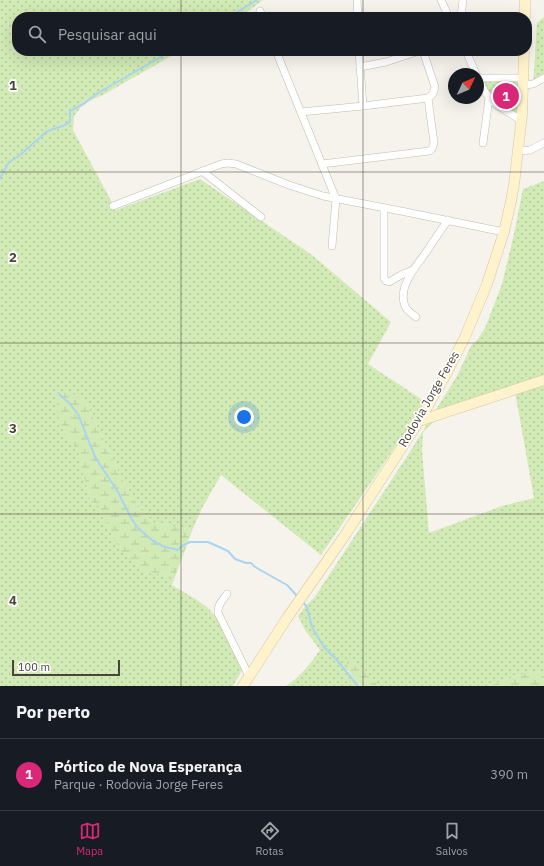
<!DOCTYPE html>
<html lang="pt">
<meta charset="utf-8">
<style>
:root{--surface:#171b24;--page:#20242c;--text:#f1f3f6;--muted:#9ea1a6;--line:#363941;--accent:#db2777}
body{margin:0;font-family:"IBM Plex Sans",sans-serif;background:var(--page);color:var(--text)}
.compass{position:absolute;left:448px;top:68px;width:36px;height:36px;border-radius:50%;background:var(--surface);box-shadow:0 4px 16px #0002;rotate:46deg}
.scale{position:absolute;left:12px;bottom:10px;width:108px;box-sizing:border-box;padding-left:4px;border:2px solid #4b4439;border-top:0;font-size:11px;line-height:14px;white-space:nowrap;color:#4b4439;-webkit-text-stroke:3px #fff;paint-order:stroke}
.you{position:absolute;left:244px;top:417px;width:14px;height:14px;margin:-10px;border:3px solid #fff;border-radius:50%;background:#1a73e8;box-shadow:0 0 0 6px #1a73e833}
.badge{display:grid;place-items:center;width:26px;height:26px;border-radius:50%;background:var(--accent);color:#fff;font-size:13px;font-weight:700}
.pin{position:absolute;translate:-50% -50%;border:2px solid #fff;box-shadow:0 1px 4px #0006}
.list{margin:0;padding:0;list-style:none}
h2{display:flex;justify-content:space-between;align-items:center;height:52px;margin:0;padding:0 16px;font-size:17px}
h2 small{font-size:13px;font-weight:400;color:var(--muted)}
.list li{display:grid;grid-template-columns:26px 1fr auto;gap:12px;align-items:center;box-sizing:border-box;height:72px;padding:0 16px;border-top:1px solid var(--line)}
.list b{display:block;font-size:15px;white-space:nowrap}
.list p{margin:0;font-size:13px;white-space:nowrap;color:var(--muted)}
.list em{font-size:13px;font-style:normal;color:var(--muted)}
.icon{flex:none;width:22px;height:22px;fill:none;stroke:currentColor;stroke-width:2;stroke-linecap:round;stroke-linejoin:round}
.map{position:relative;flex:none;width:544px;height:686px;overflow:hidden}
.search{position:absolute;background:var(--surface);box-shadow:0 4px 16px #0002;left:12px;right:12px;top:12px;height:44px;display:flex;align-items:center;gap:10px;box-sizing:border-box;padding:0 14px;border-radius:16px;color:var(--muted);font-size:15px}
.sheet{height:124px;background:var(--surface)}
nav{display:flex;justify-content:space-around;align-items:center;box-sizing:border-box;height:56px;border-top:1px solid var(--line);background:var(--surface);font-size:11px;color:var(--muted)}
nav a{display:grid;justify-items:center;gap:2px}
nav .on{color:var(--accent)}
.map>svg:first-child{display:block}
</style>
<div class="map">
<svg width="544" height="686" viewBox="0 0 544 686">
<defs>
<pattern id="grass-dots" width="8" height="8" patternUnits="userSpaceOnUse"><rect width="8" height="8" fill="#d2eab5"/><path d="M2 2h.1M6 6h.1" fill="none" stroke="#b6ca9c" stroke-width="1.8" stroke-linecap="round"/></pattern>
<pattern id="wetland-marsh" width="20" height="14" patternUnits="userSpaceOnUse"><rect width="20" height="14" fill="#d2eab5"/><path d="M1 5h8M5 5V1M11 12h8M15 12V8" fill="none" stroke="#b6ca9c"/></pattern>
</defs>
<rect width="100%" height="100%" fill="#f6f3ec"/>
<g fill="url(#grass-dots)" fill-rule="evenodd">
<polygon points="0,0 263,0 247,12 236,17 17,17 17,51 180,51 103,95 84,103 74,116 73,130 116,210 200,179 312,255 391,322 368,364 424,401 412,422 321,555 221,475 202,508 192,531 188,529 154,523 139,508 120,475 87,404 59,422 70,441 77,450 81,458 82,471 88,490 91,502 99,506 105,520 112,534 139,568 153,573 167,575 176,574 172,585 197,600 208,608 217,618 227,639 244,667 233,686 0,686"/>
<polygon points="544,17 544,81 533,88 537,23"/>
<polygon points="482,80 521,81 520,117 496,100 487,92"/>
<path d="M544,181v493l-17,-1 -22,7 -16,6h-110l-32,-16 14,16h-75c15,-10 24,-22 34,-36l-15,-20 -7,-14 7,-10 9,-8 92,-140 51,-82 14,-30 7,-7 7,-11 17,-44 12,-50 9,-45zM515,392l19,106 -32,8 -73,27 -7,-83 1,-18 20,-19z"/>
</g>
<g fill="url(#wetland-marsh)">
<polygon points="55,391 73,394 87,404 120,475 139,508 154,523 188,529 192,531 176,574 167,575 153,573 139,568 119,549 105,520 99,506 91,502 88,490 82,471 81,458 77,450 70,441 59,422"/>
<path d="M354,660l23,25 2,1h-18c-5,-7 -15,-14 -14,-24z"/>
<polygon points="527,673 544,674 544,686 489,686 505,680"/>
</g>
<g fill="none" stroke-linecap="round" stroke-linejoin="round">
<g stroke="#a9d4f2" stroke-width="2">
<polyline points="229,17 257,0"/>
<polyline points="0,178 9,162 19,156 46,132 53,129 63,126 68,123 70,121 70,111 85,103 98,93 171,51"/>
<polyline points="58,393 70,404 78,414 95,457 118,492 131,518 138,528 153,541 165,547 178,550 182,546 190,542 208,542 228,551 235,559 246,563 251,563 255,567 287,585 298,597"/>
<polyline points="302,601 307,607 312,627 324,647 336,659 358,686"/>
</g>
<defs>
<g id="street">
<polyline points="357,0 358,17"/>
<polyline points="441,0 449,17"/>
<polyline points="260,11 263,17"/>
<polyline points="461,17 463,0"/>
<polyline points="276,51 336,199 332,246"/>
<polyline points="359,51 363,106"/>
<polyline points="466,51 476,74"/>
<polyline points="360,67 386,62 419,51"/>
<polyline points="478,77 485,92 494,103 522,121"/>
<polyline points="478,78 524,78"/>
<polyline points="524,85 533,84 544,78"/>
<polyline points="301,112 363,106 428,98"/>
<polyline points="483,143 489,98"/>
<polyline points="519,151 530,150 544,143"/>
<polyline points="322,164 429,151 432,149 434,143 428,98 433,94 435,87 423,51"/>
<polyline points="202,171 261,217"/>
<polyline points="113,206 221,164 228,163 236,164 289,185 323,196 406,212 504,232"/>
<polyline points="384,208 384,278 386,281 389,282 401,275 413,270"/>
<path d="M416,317c-4,-3 -9,-6 -11,-11 -8,-19 12,-41 22,-55 7,-11 14,-21 21,-31"/>
<path d="M227,594c-4,6 -10,11 -9,19l31,63"/>
</g>
<g id="secondary">
<polyline points="525,17 525,0"/>
<polyline points="419,421 477,402 544,380"/>
<polyline points="243,686 287,618 343,538 419,421 444,378 465,337 487,284 504,232 511,201 514,185 522,115 524,51"/>
</g>
</defs>
<use href="#street" stroke="#c2bbae" stroke-width="8"/>
<use href="#secondary" stroke="#d6c79b" stroke-width="11"/>
<use href="#street" stroke="#fff" stroke-width="7"/>
<use href="#secondary" stroke="#fff3cd" stroke-width="10"/>
</g>
<path fill="none" stroke="#4b4439" stroke-width="1" stroke-opacity="0.55" d="M181,0v17M363,0v17M181,51v635M363,51v635M0,172h544M0,343h544M0,514h544"/>
<g text-anchor="middle" stroke-width="3.5" stroke-linejoin="round" paint-order="stroke">
<g font-size="12" fill="#4b4439" stroke="#fff">
<text transform="translate(429 399) rotate(-60)" y="4">Rodovia Jorge Feres</text>
</g>
</g>
<g font-size="13" text-anchor="middle" font-weight="bold" fill="#4b4439" stroke="#fff" stroke-width="3.5" stroke-linejoin="round" paint-order="stroke">
<text x="13" y="90">1</text>
<text x="13" y="262">2</text>
<text x="13" y="433">3</text>
<text x="13" y="605">4</text>
</g>
</svg>
<svg class="compass" viewBox="-18 -18 36 36"><path d="M0-13l5 13h-10z" fill="#e53935"/><path d="M0 13l5-13h-10z" fill="#9ea1a6"/></svg>
<div class="scale">100 m</div>
<div class="you"></div>
<div class="pin badge" style="left:506px;top:96px">1</div>
<div class="search"><svg class="icon" aria-label="search" viewBox="0 0 24 24"><circle cx="10" cy="10" r="6"/><path d="M15 15l6 6"/></svg>Pesquisar aqui</div>
</div>
<section class="sheet">
<h2>Por perto<small></small></h2>
<ul class="list">
<li><span class="badge">1</span><div><b>Pórtico de Nova Esperança</b><p>Parque · Rodovia Jorge Feres</p></div><em>390 m</em></li>
</ul>
</section>
<nav>
<a class="on"><svg class="icon" aria-label="map" viewBox="0 0 24 24"><path d="M3 6l6-2 6 2 6-2v14l-6 2-6-2-6 2zM9 4v14M15 6v14"/></svg>Mapa</a>
<a><svg class="icon" aria-label="directions" viewBox="0 0 24 24"><path d="M12 3l9 9-9 9-9-9zM9 14v-3h6M13 9l2 2-2 2"/></svg>Rotas</a>
<a><svg class="icon" aria-label="saved" viewBox="0 0 24 24"><path d="M7 4h10v16l-5-4-5 4z"/></svg>Salvos</a>
</nav>
